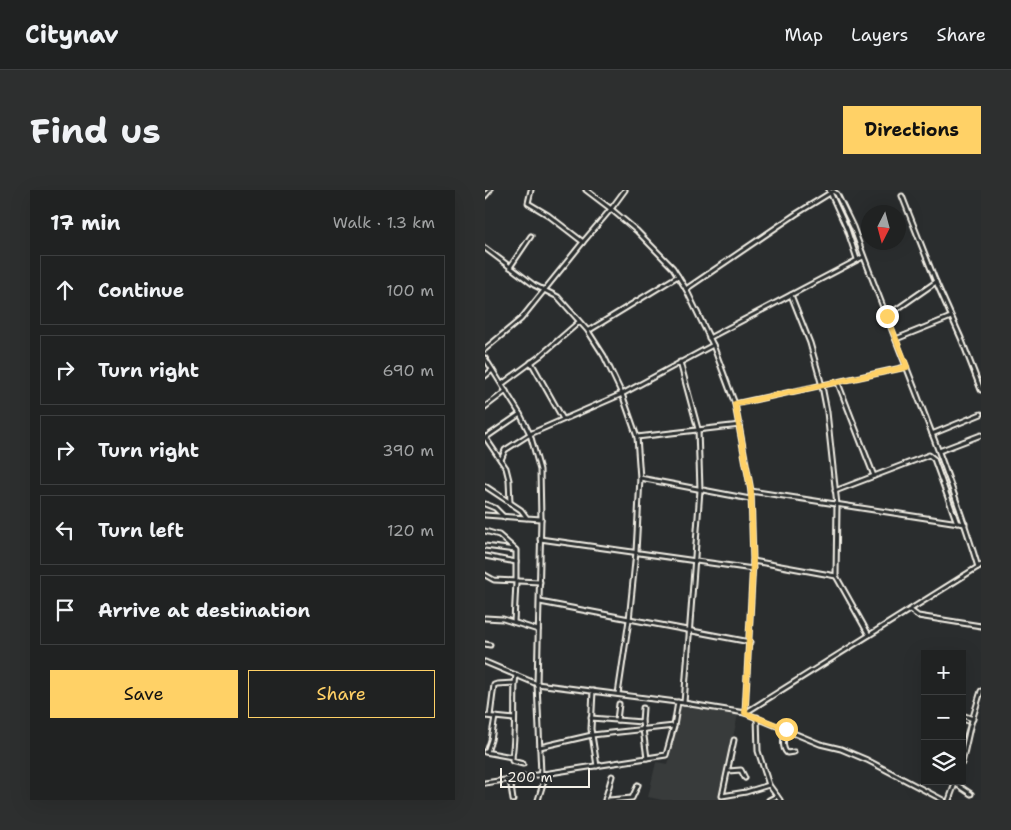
<!DOCTYPE html>
<meta charset="utf-8">
<style>
:root{--surface:#202222;--page:#2d2f2f;--text:#f1f3f6;--muted:#a2a4a5;--line:#3d3f40;--accent:#ffd166}
body{margin:0;font-family:"Shantell Sans",sans-serif;background:var(--page);color:var(--text)}
.controls{position:absolute;right:15px;bottom:15px;display:grid;overflow:hidden;border-radius:0px;box-shadow:0 5px 20px #0002}
.controls button{width:45px;height:45px;display:grid;place-items:center;padding:0;border:0;border-bottom:1px solid var(--line);background:var(--surface);color:var(--text);font:25px sans-serif}
.compass{position:absolute;left:376px;top:15px;width:45px;height:45px;border-radius:50%;background:var(--surface);box-shadow:0 5px 20px #0002;rotate:186deg}
.scale{position:absolute;left:15px;bottom:12px;width:90px;box-sizing:border-box;padding-left:5px;border:2px solid #f4f1e8;border-top:0;font-size:14px;line-height:18px;white-space:nowrap;color:#f4f1e8;-webkit-text-stroke:4px #2a2d2e;paint-order:stroke}
.stop{position:absolute;width:15px;height:15px;margin:-11px;border:4px solid #ffd166;border-radius:50%;background:#fff}
.stop.end{background:#ffd166;border-color:#fff;box-shadow:0 1px 5px #0008}
.list{margin:0;padding:0;list-style:none}
h2{display:flex;justify-content:space-between;align-items:center;height:65px;margin:0;padding:0 20px;font-size:21px}
h2 small{font-size:16px;font-weight:400;color:var(--muted)}
.list li{display:grid;grid-template-columns:32px 1fr auto;gap:15px;align-items:center;box-sizing:border-box;height:70px;margin:0 10px 10px;padding:0 10px;border:1px solid var(--line);border-radius:0px}
.list b{display:block;font-size:19px;white-space:nowrap}
.list em{font-size:16px;font-style:normal;color:var(--muted)}
.actions{display:flex;gap:10px;padding:15px 20px}
.actions a{flex:1;padding:11px 0;border:1px solid var(--accent);border-radius:0px;text-align:center;font-size:18px;color:var(--accent)}
.actions .main{background:var(--accent);color:#111}
.icon{flex:none;width:28px;height:28px;fill:none;stroke:currentColor;stroke-width:2;stroke-linecap:round;stroke-linejoin:round}
.map{position:relative;flex:none;width:496px;height:610px;overflow:hidden;border-radius:0px}
header{display:flex;align-items:center;gap:30px;box-sizing:border-box;height:70px;padding:0 25px;background:var(--surface);border-bottom:1px solid var(--line)}
header strong{font-size:24px}
nav{display:flex;gap:28px;margin-inline-start:auto;font-size:18px}
.intro{display:flex;align-items:center;justify-content:space-between;box-sizing:border-box;height:120px;padding:0 30px}
h1{margin:0;font-size:35px}
.button{padding:12px 22px;border-radius:0px;background:var(--accent);color:#111;font-size:18px;font-weight:700}
main{display:flex;gap:30px;padding:0 30px}
aside{flex:1;background:var(--surface);border-radius:0px;box-shadow:0 5px 20px #0002}
.map>svg:first-child{display:block}
</style>
<header>
<strong>Citynav</strong>
<nav><a>Map</a><a>Layers</a><a>Share</a></nav>
</header>
<div class="intro"><h1>Find us</h1><a class="button">Directions</a></div>
<main>
<aside>
<h2>17 min<small>Walk · 1.3 km</small></h2>
<ul class="list">
<li><svg class="icon" aria-label="ahead" viewBox="0 0 24 24"><path d="M12 20V5M6 11l6-6 6 6"/></svg><div><b>Continue</b></div><em>100 m</em></li>
<li><svg class="icon" aria-label="right" viewBox="0 0 24 24"><path d="M7 20v-9h11M14 6l5 5-5 5"/></svg><div><b>Turn right</b></div><em>690 m</em></li>
<li><svg class="icon" aria-label="right" viewBox="0 0 24 24"><path d="M7 20v-9h11M14 6l5 5-5 5"/></svg><div><b>Turn right</b></div><em>390 m</em></li>
<li><svg class="icon" aria-label="left" viewBox="0 0 24 24"><path d="M17 20v-9H6M10 6l-5 5 5 5"/></svg><div><b>Turn left</b></div><em>120 m</em></li>
<li><svg class="icon" aria-label="arrive" viewBox="0 0 24 24"><path d="M6 21V4h12l-3 4 3 4H6"/></svg><div><b>Arrive at destination</b></div></li>
</ul>
<div class="actions"><a class="main">Save</a><a>Share</a></div>
</aside>
<div class="map">
<svg width="496" height="610" viewBox="0 0 496 610">
<rect width="100%" height="100%" fill="#2a2d2e"/>
<filter id="ink" filterUnits="userSpaceOnUse"><feTurbulence type="fractalNoise" baseFrequency=".02" numOctaves="2"/><feDisplacementMap in="SourceGraphic" scale="10" xChannelSelector="R" yChannelSelector="G"/><feConvolveMatrix kernelMatrix="1 2 1 2 8 2 1 2 1" color-interpolation-filters="sRGB"/></filter>
<g filter="url(#ink)">
<polygon fill="#373a3a" points="195,516 253,525 234,610 177,610 163,607 171,572 183,574"/>
<g fill="none" stroke-linecap="round" stroke-linejoin="round">
<defs>
<g id="minor">
<polyline points="46,0 43,13 63,25 98,52"/>
<polyline points="101,0 126,19 140,0"/>
<polyline points="344,0 362,39 372,69"/>
<polyline points="0,6 5,0"/>
<polyline points="0,58 49,95 73,107 103,141 119,166 137,204 152,247 155,288 151,362 144,430 133,504"/>
<polyline points="25,77 46,46"/>
<polyline points="451,92 476,148 496,200"/>
<path d="M201,99l110,-75 34,-21 3,-2 4,3 16,33c41,114 90,224 125,340"/>
<polyline points="306,105 325,153 337,196 342,222 352,315 351,386 384,445"/>
<polyline points="402,126 451,92 417,6"/>
<polyline points="103,141 193,86"/>
<polyline points="224,148 378,67"/>
<polyline points="411,149 466,127"/>
<polyline points="0,159 36,129 98,52 126,19 152,41 188,78 201,99 228,155 250,214 266,301 268,371 260,523 335,554 356,559 382,570 458,610"/>
<polyline points="0,168 35,224 45,244 55,280 56,329 52,494 56,584"/>
<polyline points="46,172 78,229"/>
<polyline points="195,172 213,239 215,300 199,513"/>
<polyline points="0,186 7,180"/>
<polyline points="353,193 389,286"/>
<polyline points="17,194 55,166 94,132"/>
<polyline points="250,214 421,177"/>
<polyline points="0,217 21,201"/>
<polyline points="447,244 496,224"/>
<polyline points="0,247 21,278 24,290 25,313"/>
<polyline points="152,247 255,235"/>
<polyline points="0,248 35,224"/>
<polyline points="454,261 496,245"/>
<polyline points="16,270 20,260 45,244 137,204 228,155"/>
<polyline points="155,288 265,309"/>
<polyline points="0,296 36,320 42,328 56,329"/>
<polyline points="266,301 480,334"/>
<polyline points="350,301 444,265 449,269 472,333"/>
<polyline points="0,314 10,318 19,327"/>
<polyline points="0,325 41,328"/>
<polyline points="0,341 14,345 31,360 31,392 29,432"/>
<polyline points="55,349 268,379"/>
<polyline points="0,356 30,360"/>
<polyline points="0,366 31,372"/>
<polyline points="268,371 351,386"/>
<polyline points="0,385 9,390 55,392"/>
<polyline points="55,412 265,452"/>
<polyline points="425,420 433,426 496,436"/>
<polyline points="0,428 18,429 53,440"/>
<polyline points="0,454 5,455"/>
<polyline points="0,472 52,494 199,513 260,523 496,375"/>
<polyline points="108,501 106,539 112,576"/>
<polyline points="158,518 157,532 162,568"/>
<polyline points="477,525 488,529"/>
<polyline points="0,526 29,529"/>
<polyline points="5,526 9,495 12,494 30,493 31,485"/>
<polyline points="106,528 157,532"/>
<polyline points="132,530 134,514"/>
<path d="M301,539c-2,8 -5,18 1,24l7,-1"/>
<polyline points="477,545 480,535"/>
<polyline points="249,550 237,606 261,602 284,595 273,561 272,527"/>
<polyline points="55,557 107,545 189,536"/>
<polyline points="0,562 27,567 27,571 38,574"/>
<polyline points="2,562 6,550 10,527"/>
<path d="M27,567c4,-25 2,-49 3,-74"/>
<polyline points="477,573 485,537 496,501"/>
<polyline points="243,581 256,580 260,588"/>
<polyline points="25,589 28,610"/>
<polyline points="0,593 181,565 189,536 193,512"/>
<polyline points="471,594 486,604"/>
<polyline points="284,595 295,610"/>
<polyline points="53,610 61,584"/>
<polyline points="120,610 127,586"/>
<polyline points="124,610 147,608 153,595"/>
<polyline points="284,610 292,606"/>
<polyline points="464,610 471,591"/>
</g>
</defs>
<use href="#minor" stroke="#f4f1e8" stroke-width="7"/>
<use href="#minor" stroke="#2a2d2e" stroke-width="3"/>
</g>
</g>
<g fill="none" stroke-linecap="round" stroke-linejoin="round" filter="url(#ink)">
<polyline stroke="#ffd166" stroke-width="6" points="301,539 260,523 268,371 266,301 250,214 422,177 402,126"/>
</g>
</svg>
<div class="controls">
<button>+</button>
<button>−</button>
<button><svg class="icon" aria-label="layers" viewBox="0 0 24 24"><path d="M12 4l9 5-9 5-9-5zM3 14l9 5 9-5"/></svg></button>
</div>
<svg class="compass" viewBox="-18 -18 36 36"><path d="M0-13l5 13h-10z" fill="#e53935"/><path d="M0 13l5-13h-10z" fill="#a2a4a5"/></svg>
<div class="scale">200 m</div>
<div class="stop" style="left:301px;top:539px"></div>
<div class="stop end" style="left:402px;top:126px"></div>
</div>
</main>
